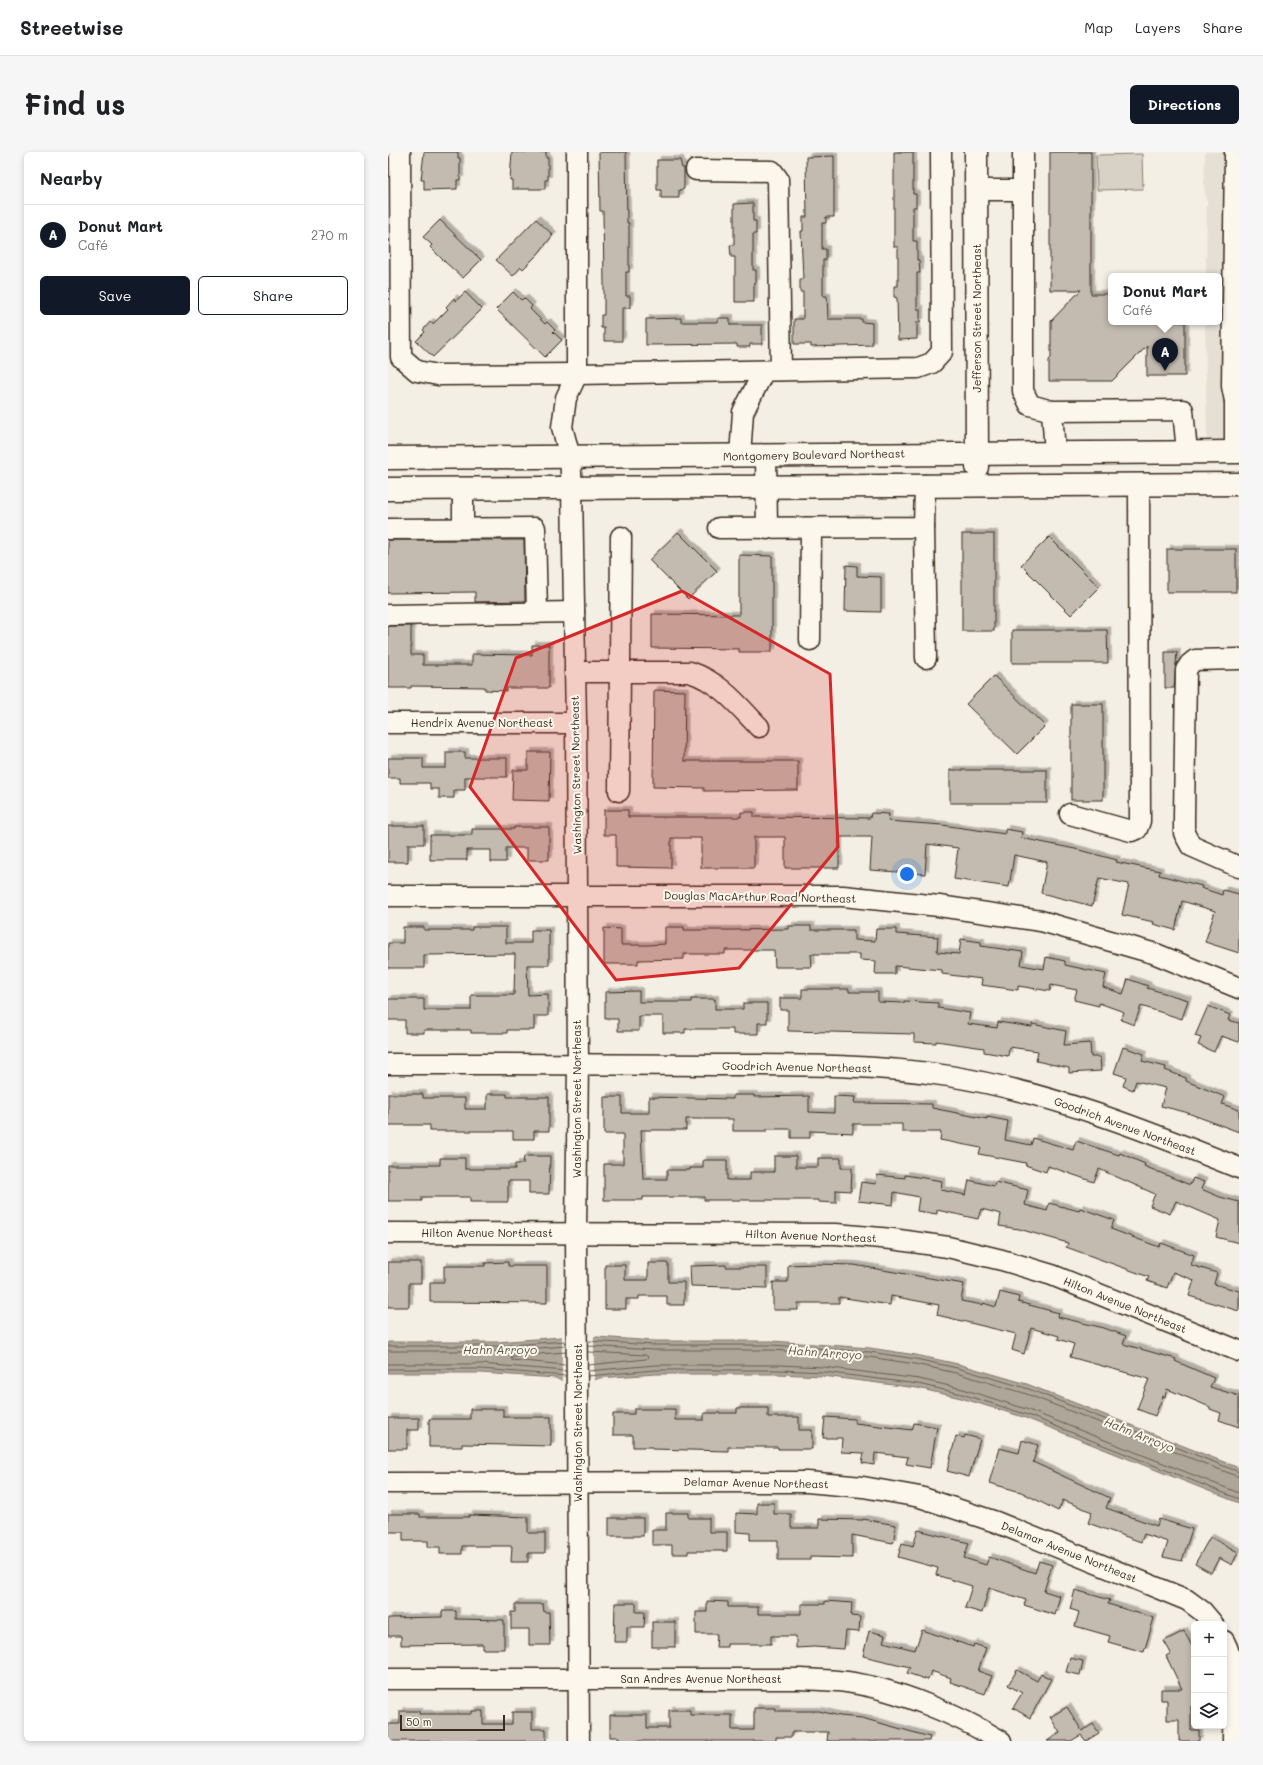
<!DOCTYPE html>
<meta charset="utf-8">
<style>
:root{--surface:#fff;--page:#f6f6f6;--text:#202124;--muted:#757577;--line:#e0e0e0;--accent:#111827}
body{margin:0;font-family:Mali,sans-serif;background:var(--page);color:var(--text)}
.controls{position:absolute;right:12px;bottom:12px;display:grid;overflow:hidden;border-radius:6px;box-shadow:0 2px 6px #0003}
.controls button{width:36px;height:36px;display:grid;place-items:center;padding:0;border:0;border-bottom:1px solid var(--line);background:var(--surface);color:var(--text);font:20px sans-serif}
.scale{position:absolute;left:12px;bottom:10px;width:105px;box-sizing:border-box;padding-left:4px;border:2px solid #3b2a1e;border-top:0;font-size:11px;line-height:14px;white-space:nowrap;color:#3b2a1e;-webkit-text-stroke:3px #fbf7ec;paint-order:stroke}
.you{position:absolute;left:519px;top:722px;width:14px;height:14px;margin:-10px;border:3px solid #fff;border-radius:50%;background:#1a73e8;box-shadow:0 0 0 6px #1a73e833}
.badge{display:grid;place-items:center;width:26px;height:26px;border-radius:50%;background:var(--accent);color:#fff;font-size:13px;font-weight:700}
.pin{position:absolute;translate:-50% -33px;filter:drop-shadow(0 1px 2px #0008)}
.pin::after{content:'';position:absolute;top:21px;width:14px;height:12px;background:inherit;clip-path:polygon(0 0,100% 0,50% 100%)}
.popup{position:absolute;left:720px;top:121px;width:114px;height:52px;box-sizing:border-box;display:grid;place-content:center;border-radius:6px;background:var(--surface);filter:drop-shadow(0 1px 3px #0005);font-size:13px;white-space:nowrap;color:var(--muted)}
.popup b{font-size:15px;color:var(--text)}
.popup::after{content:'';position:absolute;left:50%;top:100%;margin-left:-8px;border:8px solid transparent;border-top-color:var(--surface)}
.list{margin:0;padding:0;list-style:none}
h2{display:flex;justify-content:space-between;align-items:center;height:52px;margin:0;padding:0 16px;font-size:17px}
h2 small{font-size:13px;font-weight:400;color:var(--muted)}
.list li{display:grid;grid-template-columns:26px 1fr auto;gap:12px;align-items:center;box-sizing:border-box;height:60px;padding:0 16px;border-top:1px solid var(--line)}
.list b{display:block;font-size:15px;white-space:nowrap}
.list p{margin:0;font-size:13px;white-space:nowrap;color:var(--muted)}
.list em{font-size:13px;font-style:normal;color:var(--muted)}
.actions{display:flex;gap:8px;padding:12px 16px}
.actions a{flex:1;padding:9px 0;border:1px solid var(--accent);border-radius:6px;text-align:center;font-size:14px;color:var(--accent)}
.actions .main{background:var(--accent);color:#fff}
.icon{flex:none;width:22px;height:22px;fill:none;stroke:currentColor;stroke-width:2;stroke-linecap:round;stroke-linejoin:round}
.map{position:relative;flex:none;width:851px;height:1589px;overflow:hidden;border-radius:6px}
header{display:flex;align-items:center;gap:24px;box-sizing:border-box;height:56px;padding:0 20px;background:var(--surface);border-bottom:1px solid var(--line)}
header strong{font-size:19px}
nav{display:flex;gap:22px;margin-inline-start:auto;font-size:14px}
.intro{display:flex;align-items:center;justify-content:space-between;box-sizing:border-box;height:96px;padding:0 24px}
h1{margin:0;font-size:28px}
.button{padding:10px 18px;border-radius:6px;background:var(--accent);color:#fff;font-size:14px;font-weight:700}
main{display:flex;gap:24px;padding:0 24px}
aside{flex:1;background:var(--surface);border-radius:6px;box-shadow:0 2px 6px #0003}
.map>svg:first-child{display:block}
</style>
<header>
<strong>Streetwise</strong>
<nav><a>Map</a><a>Layers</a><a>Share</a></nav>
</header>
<div class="intro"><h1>Find us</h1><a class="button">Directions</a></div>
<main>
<aside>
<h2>Nearby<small></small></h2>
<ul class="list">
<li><span class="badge">A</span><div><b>Donut Mart</b><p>Café</p></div><em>270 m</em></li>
</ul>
<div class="actions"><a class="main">Save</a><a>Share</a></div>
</aside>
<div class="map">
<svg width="851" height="1589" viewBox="0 0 851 1589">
<defs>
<filter id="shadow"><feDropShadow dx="3.5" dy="-3.5" stdDeviation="0" flood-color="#0004"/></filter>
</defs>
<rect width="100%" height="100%" fill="#f3efe4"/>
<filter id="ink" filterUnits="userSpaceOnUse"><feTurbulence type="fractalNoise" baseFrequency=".025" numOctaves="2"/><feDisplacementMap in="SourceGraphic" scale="8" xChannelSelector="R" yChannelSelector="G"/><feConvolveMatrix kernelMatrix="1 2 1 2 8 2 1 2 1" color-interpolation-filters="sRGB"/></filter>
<g filter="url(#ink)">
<polygon fill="#e5dfd4" points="817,0 851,0 851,289 819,288 817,170 831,170 831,124 818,124 819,50 816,35"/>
<polygon fill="#d8d1c6" stroke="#8a7e72" points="754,2 755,37 709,38 708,3"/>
<polygon fill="#afa69a" stroke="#817468" points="173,1185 210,1185 266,1189 384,1189 482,1196 528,1203 570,1212 639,1232 851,1316 851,1351 635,1265 573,1246 529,1236 435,1224 391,1222 268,1222 211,1226 207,1228 171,1228 168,1226 93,1221 0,1221 0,1190 109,1190"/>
<rect fill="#f3efe4" x="174" y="1183" width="32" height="47"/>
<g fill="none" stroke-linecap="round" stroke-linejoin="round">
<g stroke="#695c50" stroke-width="1">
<polyline points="200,1189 266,1193 384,1193 482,1200 528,1207 569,1216 638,1236 851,1320"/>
<polyline points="0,1194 110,1194 178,1189"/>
<polyline points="200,1194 266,1198 384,1198 481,1205 527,1212 568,1221 636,1241 851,1325"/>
<polyline points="0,1199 110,1199 178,1194"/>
<polyline points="178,1200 124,1204 123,1206 124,1208 178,1213"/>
<polyline points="200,1200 258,1203 260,1205 258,1207 200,1213"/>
<polyline points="0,1212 93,1212 178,1219"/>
<polyline points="0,1217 93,1217 178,1224"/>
<polyline points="200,1219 267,1213 391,1213 436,1215 531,1227 575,1237 638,1257 851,1341"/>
<polyline points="200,1224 267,1218 391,1218 436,1220 530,1232 574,1242 637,1262 851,1347"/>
</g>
</g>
<g fill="#c3bbb0" stroke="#3b2a1e" filter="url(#shadow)">
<polygon points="36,0 70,0 70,6 72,6 72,28 69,28 69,37 36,38 36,28 33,28"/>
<polygon points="124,0 158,0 158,6 160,6 160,28 157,28 157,37 124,37 124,28 122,28"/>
<polygon points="211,0 238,0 239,71 241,71 241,120 238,120 238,144 242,144 242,156 234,156 234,189 216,189 216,176 213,176 213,163 216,163 216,133 215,59 212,59"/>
<polygon points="506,0 525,0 525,42 528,42 528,55 525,55 525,89 529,89 529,108 531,108 532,121 529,121 529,157 532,157 532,170 529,170 529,187 510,188 509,146 506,145 506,134 510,134 510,95 506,95"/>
<polygon points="662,0 703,0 703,142 723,142 723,170 797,170 797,224 759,224 759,194 724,229 661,229 661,208 663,206 663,169 693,138 662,138"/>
<polygon points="446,4 446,65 438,65 438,71 434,71 434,97 438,97 438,108 435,108 435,144 439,144 440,167 474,167 474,170 484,171 484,193 423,195 423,192 406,192 406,167 415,167 415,140 412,140 412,127 415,127 413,79 415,79 415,65 419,65 418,5"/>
<polygon points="269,8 292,8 294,16 296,16 296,37 291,38 291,46 273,46 273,38 269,38"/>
<polygon points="365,51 365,69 368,69 368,82 365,82 365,118 368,118 368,131 366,131 366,150 347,150 347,105 343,105 342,93 346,93 346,52"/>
<polygon points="148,67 165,83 150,102 135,117 133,115 125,124 108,108"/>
<polygon points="52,68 93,108 75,126 57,110 42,95 44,93 35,85"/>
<polygon points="77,140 94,157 45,205 28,189 37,180 35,178 42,170 45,172 60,157 58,155 66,146 68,149"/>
<polygon points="125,140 133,148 136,146 144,154 142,157 157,172 159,170 167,178 165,180 174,188 157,205 108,157"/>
<polygon points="293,166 293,170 330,170 330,166 342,166 342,173 374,173 374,192 362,192 362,195 349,195 349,192 258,193 258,167"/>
<polygon points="290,380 329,419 300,447 261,408"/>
<rect x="574" y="382" width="32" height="97"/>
<polygon points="661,385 711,435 683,463 633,413"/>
<polygon points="0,388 136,388 137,449 87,450 87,440 0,441"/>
<rect x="779" y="397" width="69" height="43"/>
<polygon points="351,403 384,404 384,500 351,500 351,497 264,496 264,462 351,463"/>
<polygon points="458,413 469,414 469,424 493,425 493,460 457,459"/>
<polygon points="0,474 23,474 23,503 35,503 35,513 84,513 84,502 144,503 144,493 161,493 161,536 118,536 118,539 97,538 97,535 23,534 23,536 0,536"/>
<polygon points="624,478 719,478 720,511 624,511"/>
<polygon points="777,500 789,500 786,536 777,536"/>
<polygon points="606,524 657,574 629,602 578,552"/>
<polygon points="266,538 297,539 296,609 410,609 410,638 316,639 316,636 265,635"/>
<rect x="683" y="552" width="32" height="96"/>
<polygon points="58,600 77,600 77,606 119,606 119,625 77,625 77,638 66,638 66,646 51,646 51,637 42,637 42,631 12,631 12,626 0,626 0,606 35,606 35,616 58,616"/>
<polygon points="140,600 162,600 161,649 124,648 125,618 140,618"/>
<rect x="562" y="618" width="97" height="33"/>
<polygon points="216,658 240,658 240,665 353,665 353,660 366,660 366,665 482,666 483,661 501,662 500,669 554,673 617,682 617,677 634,680 633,686 687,697 729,708 728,710 772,719 771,723 814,734 813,736 834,743 835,738 851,742 851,801 817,790 827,759 794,749 787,778 765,772 766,770 734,763 741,732 711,726 704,754 653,741 659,710 626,703 621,735 566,727 570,696 539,692 537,722 482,718 484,685 451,685 451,716 397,716 397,685 366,685 366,716 313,716 313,686 283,686 283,716 228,715 228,683 216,683"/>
<polygon points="0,674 36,674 36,692 20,692 20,710 0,710"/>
<polygon points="126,675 161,675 161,708 139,708 139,696 118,696 118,710 103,710 103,698 79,698 79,708 42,708 42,683 84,683 84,677 126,677"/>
<polygon points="401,774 423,774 423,778 466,778 466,788 487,789 488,777 508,777 508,782 550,785 549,800 571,802 573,787 593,790 593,794 635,800 633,813 656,817 658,805 677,809 677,813 718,822 715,835 735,842 740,827 760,834 759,836 800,848 794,867 753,854 746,873 733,868 736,860 711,851 711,854 686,848 689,838 663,833 662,839 630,834 630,838 593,833 594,827 554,822 554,818 507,814 507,822 487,822 488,809 472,808 472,802 423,802 424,815 387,815 386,798 337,798 337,802 296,802 296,807 250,808 250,812 216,812 216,776 233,777 233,793 260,793 277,792 277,775 296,775 296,778 344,778 401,777"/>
<polygon points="15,775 36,775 36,778 84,778 84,775 118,775 118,791 143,791 143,778 161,778 161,813 139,813 140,843 160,842 160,864 146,864 146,878 119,878 119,881 83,881 83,878 36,878 36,881 17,881 17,868 0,868 0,847 36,847 36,858 83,858 83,843 126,843 127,802 36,803 36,816 0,816 0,791 15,791"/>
<polygon points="414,837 461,837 461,840 490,840 490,850 516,851 516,849 550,851 550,856 582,861 580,872 609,876 610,870 644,875 644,872 678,879 676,893 702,891 703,905 712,905 713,919 681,921 681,916 648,909 650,899 621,895 620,904 596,900 596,896 548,889 548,891 526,890 526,882 400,879 400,858 392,858 392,846 414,846"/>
<polygon points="251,839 251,850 303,850 303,847 327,847 327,857 355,857 355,851 379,851 379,871 370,871 370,882 345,882 345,877 297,877 297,881 275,881 275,864 251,864 251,879 230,879 230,867 217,867 217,840"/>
<polygon points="820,854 842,863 840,868 851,871 851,890 833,884 826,900 810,893 813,886 807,884"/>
<polygon points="735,895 756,902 754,909 778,915 777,918 798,926 798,929 837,945 834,952 851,958 851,980 797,960 773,954 778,936 748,929 745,938 735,934 738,925 726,921"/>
<polygon points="0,942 35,942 35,946 77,946 77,957 99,957 99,942 119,942 119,945 161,945 161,979 146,979 146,987 125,987 125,979 42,979 42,973 0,973"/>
<polygon points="345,943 366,943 366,945 421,944 421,960 446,961 446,944 467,945 466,951 544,952 544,956 599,967 599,965 620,969 617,988 643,993 645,986 685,998 688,989 731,1003 732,1001 757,1012 756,1014 802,1033 805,1026 816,1030 813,1037 832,1045 851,1050 851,1091 828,1085 832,1068 788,1049 782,1062 762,1054 767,1042 711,1017 706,1030 660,1014 658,1020 637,1013 638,1011 591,1002 593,996 552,988 553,980 514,980 514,972 465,972 465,981 422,979 422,986 403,986 403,977 379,977 379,979 345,979 345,967 298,967 298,978 253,978 255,1027 279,1027 279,1018 302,1018 302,1016 315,1016 315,1008 339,1008 339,1028 362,1028 362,1020 386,1020 386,1004 408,1004 408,1015 430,1015 430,1006 453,1006 453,1016 464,1016 463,1039 448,1038 448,1051 430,1050 430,1048 316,1048 316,1045 255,1045 255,1048 216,1048 216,1012 235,1012 235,982 216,982 216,945 234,945 234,961 261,961 261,945 345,947"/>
<polygon points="136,1004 162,1004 161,1042 141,1042 141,1029 120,1029 120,1050 82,1050 82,1045 34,1045 34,1049 0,1049 0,1013 52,1013 52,1006 77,1006 77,1017 127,1017 127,1012 135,1012"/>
<polygon points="489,1023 517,1026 517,1023 554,1029 553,1038 578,1043 581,1028 606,1034 607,1030 640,1038 637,1053 659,1059 661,1051 691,1059 692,1056 726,1068 723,1077 771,1095 773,1091 806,1103 803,1113 829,1121 826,1132 851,1139 851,1159 801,1144 806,1128 785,1120 779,1136 759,1129 761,1125 678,1095 680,1091 631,1077 611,1074 613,1062 593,1057 590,1067 549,1058 549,1062 529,1059 531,1045 506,1040 505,1053 470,1049 473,1030 488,1032"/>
<polygon points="0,1110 33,1110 33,1131 21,1131 21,1155 0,1155"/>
<polygon points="120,1110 120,1114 159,1114 159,1151 42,1150 42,1130 56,1130 56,1114 97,1114 97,1111"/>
<polygon points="260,1111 280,1111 280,1130 296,1130 296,1153 279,1153 279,1144 251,1144 251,1147 238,1147 238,1157 217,1157 217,1113 237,1113 237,1128 260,1128"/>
<polygon points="428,1112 466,1113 576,1132 573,1149 595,1153 595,1151 608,1155 612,1140 631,1145 630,1150 671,1161 670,1165 716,1176 738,1184 735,1192 788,1207 787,1209 826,1226 822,1235 851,1244 851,1275 831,1268 833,1261 822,1257 822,1255 779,1237 777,1245 775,1244 767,1264 749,1257 761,1227 682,1205 686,1192 670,1187 671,1184 643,1176 636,1202 624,1198 628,1182 549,1163 551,1153 503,1144 502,1153 451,1145 451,1151 410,1151 410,1158 385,1158 385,1130 400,1130 400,1113"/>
<polygon points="338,1113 338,1115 379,1115 379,1136 303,1134 302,1114"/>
<polygon points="349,1256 380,1256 380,1265 411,1265 411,1278 424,1278 424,1297 390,1297 390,1295 340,1295 340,1299 264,1297 264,1295 245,1295 245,1283 225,1283 225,1262 246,1262 246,1257 287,1257 287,1268 316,1268 316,1261 349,1261"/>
<polygon points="82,1257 115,1257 115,1265 163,1265 163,1294 74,1292 74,1295 41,1295 41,1267 82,1267"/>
<polygon points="437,1265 467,1267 467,1271 524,1278 526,1271 549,1275 542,1316 518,1312 520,1305 487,1301 486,1313 474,1311 476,1301 453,1300 454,1286 435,1286"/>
<polygon points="0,1266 31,1266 31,1278 19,1278 19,1297 0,1297"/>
<polygon points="577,1283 592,1287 581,1325 559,1319 568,1284 576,1286"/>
<polygon points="634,1288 650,1293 645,1310 722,1346 718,1356 769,1374 771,1367 804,1377 794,1409 775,1405 780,1390 756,1382 753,1390 700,1371 704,1360 675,1348 670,1359 633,1340 601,1331 611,1296 631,1301"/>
<polygon points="369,1351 386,1351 386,1362 403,1362 403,1376 431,1376 431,1367 475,1368 475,1367 508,1373 505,1391 464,1383 464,1406 422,1405 422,1408 390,1408 390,1388 362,1388 362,1381 348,1380 348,1361 369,1362"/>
<polygon points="278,1361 300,1361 300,1366 321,1366 321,1380 339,1380 339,1399 300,1399 300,1402 284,1402 284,1393 264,1393 264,1378 278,1378"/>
<polygon points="0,1362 32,1362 32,1365 81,1365 81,1363 140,1365 140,1381 157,1381 157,1401 140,1401 140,1410 123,1410 124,1394 74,1394 74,1402 52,1402 52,1395 40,1395 40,1389 15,1389 15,1380 0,1380"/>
<rect x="221" y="1366" width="34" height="18"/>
<polygon points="530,1378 581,1391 576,1406 598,1413 601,1405 647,1421 651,1409 664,1413 656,1439 672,1444 667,1463 636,1453 638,1448 601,1436 594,1461 577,1456 584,1434 548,1423 550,1416 510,1405 514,1391 525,1394"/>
<polygon points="822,1385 850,1400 844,1413 831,1406 823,1421 807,1412"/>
<polygon points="687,1438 722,1448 720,1452 766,1466 756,1500 720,1490 722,1484 687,1474 691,1460 682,1457"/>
<polygon points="319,1449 340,1450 340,1455 370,1455 370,1462 413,1462 413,1452 437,1452 437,1449 464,1451 463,1464 472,1465 471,1480 458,1479 456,1497 426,1495 408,1496 408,1484 383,1484 383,1492 339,1492 339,1495 328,1495 329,1482 308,1482 308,1460 319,1460"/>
<polygon points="227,1451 248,1451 248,1460 257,1460 256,1475 239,1475 239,1490 226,1490"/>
<polygon points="127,1452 155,1452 156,1460 161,1460 162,1493 141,1493 141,1477 123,1477 123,1460 127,1460"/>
<polygon points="54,1459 68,1459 68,1467 116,1468 116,1497 95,1497 95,1492 13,1493 13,1484 0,1484 0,1466 54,1465"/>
<rect x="264" y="1470" width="23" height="25"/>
<polygon points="534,1478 585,1495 586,1492 598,1496 590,1519 604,1524 597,1542 562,1530 563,1526 543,1519 540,1528 519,1521 522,1515 475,1504 481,1479 497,1483 495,1490 527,1498"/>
<polygon points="796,1479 806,1498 806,1560 803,1554 803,1578 811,1578 811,1589 791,1589 791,1568 779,1568 779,1548 773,1548 773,1537 794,1537 778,1504 783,1501 776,1489"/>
<polygon points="682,1506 695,1509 692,1523 678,1520"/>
<polygon points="629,1518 649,1529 653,1522 663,1527 642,1566 625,1556 634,1541 620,1533"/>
<polygon points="679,1555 694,1579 705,1572 711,1581 698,1589 693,1583 683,1589 659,1589 672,1581 662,1565"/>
<polygon points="366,1556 388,1556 388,1559 431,1559 452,1564 474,1566 542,1585 541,1589 439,1589 440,1580 404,1580 404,1585 388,1585 388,1589 231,1589 231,1585 222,1585 222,1563 259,1563 259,1576 281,1576 281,1558 302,1558 302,1563 344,1563 344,1578 366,1578"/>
<polygon points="12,1559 31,1559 31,1562 84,1562 84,1559 95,1559 95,1572 124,1572 124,1560 144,1560 144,1577 158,1577 158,1589 0,1589 0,1572 12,1572"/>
</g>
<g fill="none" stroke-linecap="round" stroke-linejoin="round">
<defs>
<g id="minor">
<polyline points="12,0 13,205 29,219 50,223 189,222 178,246 174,275 182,305 184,337 188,571 190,911 188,1080 191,1589"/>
<polyline points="189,0 189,222 530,216 544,211 554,200 553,0"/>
<polyline points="635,0 635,239 642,253 664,259 795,258 799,300"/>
<polyline points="308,18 384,19 390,27 393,218"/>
<polyline points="588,38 635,38"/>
<polyline points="847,249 844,234 847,0"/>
<polyline points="664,259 667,301"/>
<polyline points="847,300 847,249 851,249"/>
<polyline points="378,303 379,377"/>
<polyline points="352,304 355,260 376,219"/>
<polyline points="536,375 538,506"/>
<polyline points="75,376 75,337"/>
<polyline points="331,376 536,375 537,333"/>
<polyline points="0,377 147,376 149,461"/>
<polyline points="0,463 186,460"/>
<polyline points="422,488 423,376"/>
<polyline points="851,507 807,508 802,512 798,518 796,666 796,681 803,694 851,715"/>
<path d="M187,520h115c30,10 48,33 69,55"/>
<polyline points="0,571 188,571"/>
<polyline points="231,639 233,385"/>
<polyline points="682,662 743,679 749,677 752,669 751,332"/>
<polyline points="0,744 455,744 551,754 653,769 768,802 851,836"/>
<path d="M0,912c110,0 221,0 331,1 77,0 154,-1 230,11 100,16 196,54 290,92"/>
<polyline points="0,1081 448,1082 504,1087 560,1095 614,1108 664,1123 851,1199"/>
<polyline points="0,1331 419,1330 475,1335 532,1345 608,1370 799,1448 814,1459 825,1472"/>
<path d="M836,1489c15,28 9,69 9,100"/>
<path d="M0,1527h413c15,1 31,1 46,3 50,7 111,33 154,59"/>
</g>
<g id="major">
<polyline points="588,0 589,315"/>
<polyline points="0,306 851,300"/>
<polyline points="0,337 851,332"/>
</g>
</defs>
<use href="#minor" stroke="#3b2a1e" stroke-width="23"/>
<use href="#major" stroke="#3b2a1e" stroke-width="25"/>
<use href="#minor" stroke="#fbf7ec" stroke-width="20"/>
<use href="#major" stroke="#fbf7ec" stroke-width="22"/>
</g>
</g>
<path fill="#d62828" fill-opacity="0.2" stroke="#d62828" stroke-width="3" stroke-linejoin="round" d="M294,439l148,83 8,173 -99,121 -123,12 -146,-193 46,-129z"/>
<g text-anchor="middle" stroke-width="4" stroke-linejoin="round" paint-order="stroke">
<g font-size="11" fill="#3b2a1e" stroke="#fbf7ec">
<text transform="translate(589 166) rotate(-90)" y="4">Jefferson Street Northeast</text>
<text transform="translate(426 303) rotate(-1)" y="4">Montgomery Boulevard Northeast</text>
<text x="94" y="575">Hendrix Avenue Northeast</text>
<text transform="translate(188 623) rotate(-91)" y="4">Washington Street Northeast</text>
<text transform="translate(372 745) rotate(1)" y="4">Douglas MacArthur Road Northeast</text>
<text transform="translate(409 915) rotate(1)" y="4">Goodrich Avenue Northeast</text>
<text transform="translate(189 947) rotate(-90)" y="4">Washington Street Northeast</text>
<text transform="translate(737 974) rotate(20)" y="4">Goodrich Avenue Northeast</text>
<text x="99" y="1085">Hilton Avenue Northeast</text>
<text transform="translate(423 1084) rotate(2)" y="4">Hilton Avenue Northeast</text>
<text transform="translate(737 1153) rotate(22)" y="4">Hilton Avenue Northeast</text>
<text transform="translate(190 1271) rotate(-90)" y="4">Washington Street Northeast</text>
<text transform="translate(368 1331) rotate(1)" y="4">Delamar Avenue Northeast</text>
<text transform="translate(681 1400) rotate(22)" y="4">Delamar Avenue Northeast</text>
<text x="313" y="1531">San Andres Avenue Northeast</text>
</g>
<g font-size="12" font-style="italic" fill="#645549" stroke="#fbf7ec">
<text x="112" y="1202">Hahn Arroyo</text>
<text transform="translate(437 1201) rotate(4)" y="4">Hahn Arroyo</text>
<text transform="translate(751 1283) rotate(22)" y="4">Hahn Arroyo</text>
</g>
</g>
</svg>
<div class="controls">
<button>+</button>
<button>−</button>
<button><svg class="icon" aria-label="layers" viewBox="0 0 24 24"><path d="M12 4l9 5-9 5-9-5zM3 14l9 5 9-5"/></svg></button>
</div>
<div class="scale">50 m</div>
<div class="you"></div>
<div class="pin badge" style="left:777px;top:219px">A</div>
<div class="popup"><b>Donut Mart</b>Café</div>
</div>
</main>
